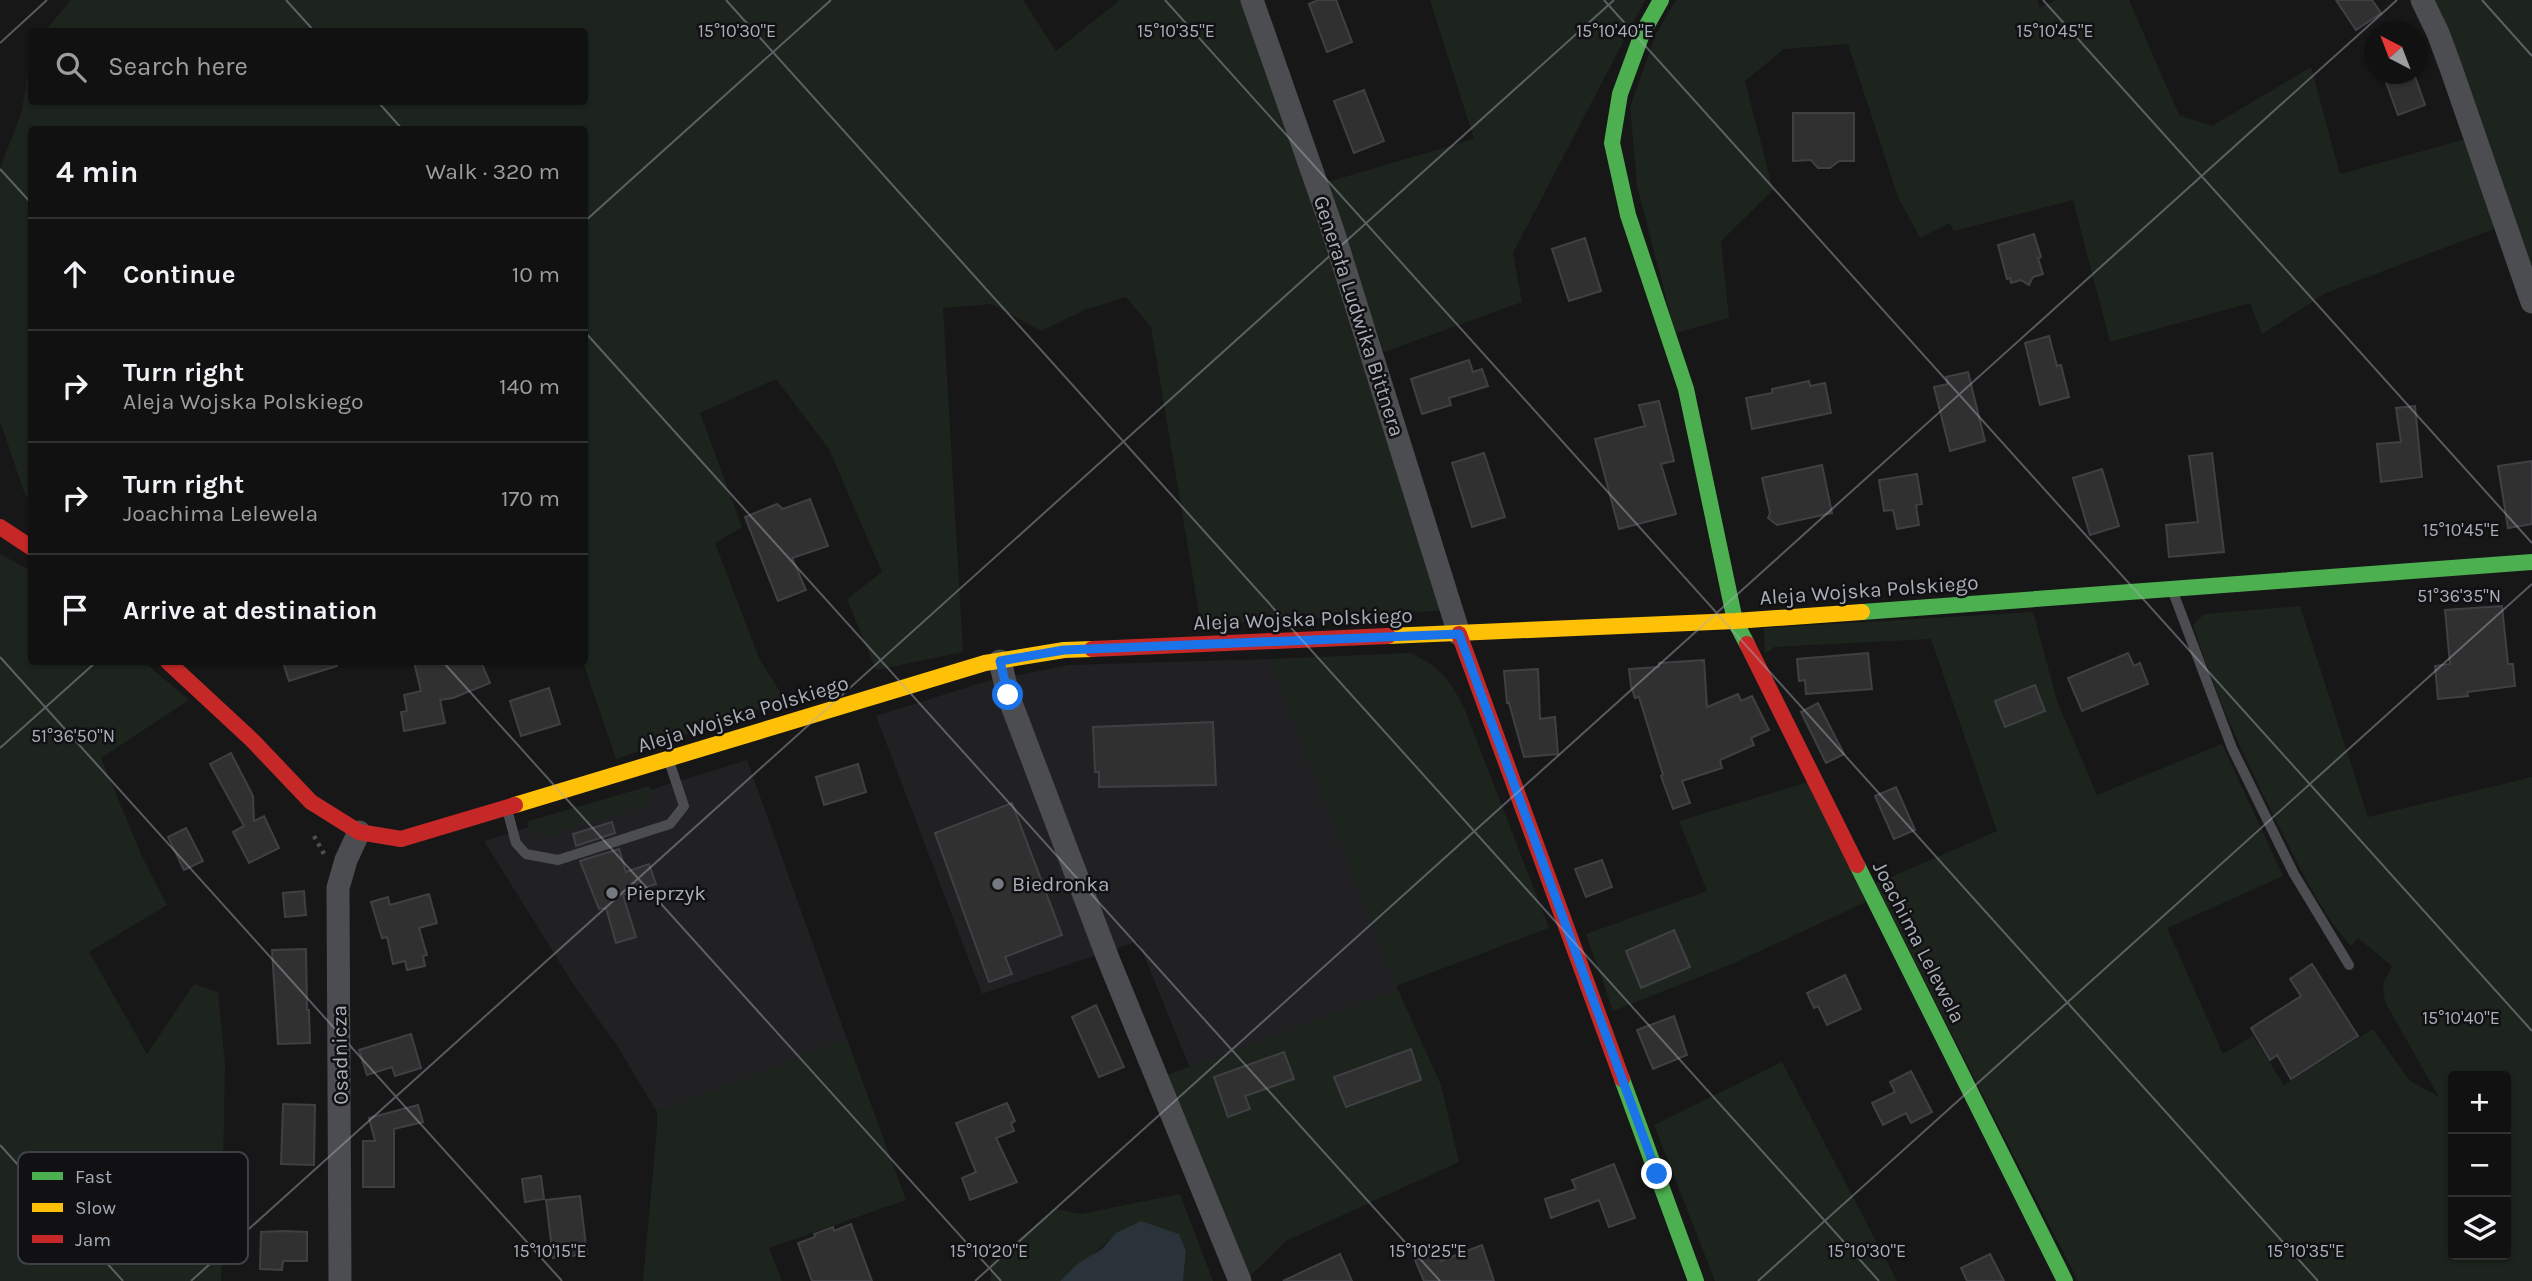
<!DOCTYPE html>
<meta charset="utf-8">
<style>
:root{--surface:#111;--page:#1a1a1a;--text:#f1f3f6;--muted:#9c9d9f;--line:#303131}
body{margin:0;font-family:Karla,sans-serif;background:var(--page);color:var(--text)}
.controls{position:absolute;right:21px;bottom:21px;display:grid;overflow:hidden;border-radius:7px;box-shadow:0 2px 5px #0004}
.controls button{width:63px;height:63px;display:grid;place-items:center;padding:0;border:0;border-bottom:2px solid var(--line);background:var(--surface);color:var(--text);font:35px sans-serif}
.compass{position:absolute;left:2364px;top:21px;width:63px;height:63px;border-radius:50%;background:var(--surface);box-shadow:0 2px 5px #0004;rotate:318deg}
.stop{position:absolute;width:21px;height:21px;margin:-16px;border:5px solid #1a73e8;border-radius:50%;background:#fff}
.stop.end{background:#1a73e8;border-color:#fff;box-shadow:0 2px 7px #0008}
.list{margin:0;padding:0;list-style:none}
h2{display:flex;justify-content:space-between;align-items:center;height:91px;margin:0;padding:0 28px;font-size:30px}
h2 small{font-size:23px;font-weight:400;color:var(--muted)}
.list li{display:grid;grid-template-columns:46px 1fr auto;gap:21px;align-items:center;box-sizing:border-box;height:112px;padding:0 28px;border-top:2px solid var(--line)}
.list b{display:block;font-size:26px;white-space:nowrap}
.list p{margin:0;font-size:23px;white-space:nowrap;color:var(--muted)}
.list em{font-size:23px;font-style:normal;color:var(--muted)}
.icon{flex:none;width:38px;height:38px;fill:none;stroke:currentColor;stroke-width:2;stroke-linecap:round;stroke-linejoin:round}
.map{position:relative;flex:none;width:2532px;height:1281px;overflow:hidden}
.search{position:absolute;background:var(--surface);box-shadow:0 2px 5px #0004;left:28px;top:28px;width:560px;height:77px;display:flex;align-items:center;gap:18px;box-sizing:border-box;padding:0 24px;border-radius:7px;color:var(--muted);font-size:26px}
.panel{position:absolute;background:var(--surface);box-shadow:0 2px 5px #0004;left:28px;top:126px;width:560px;height:539px;border-radius:7px}
.map>svg:first-child{display:block}
</style>
<div class="map">
<svg width="2532" height="1281" viewBox="0 0 2532 1281">
<rect width="100%" height="100%" fill="#171717"/>
<g fill="#212123">
<polygon points="1270,659 1398,990 1190,1068 1138,941 982,994 876,716 984,682 1069,665"/>
<polygon points="747,760 847,1039 657,1112 616,1044 573,984 484,841"/>
</g>
<g fill="#1d241e" fill-rule="evenodd">
<polygon points="71,0 1023,0 1056,51 1120,0 1246,0 1451,610 1201,625 1151,327 1126,297 1087,309 1041,331 992,304 943,308 963,652 876,670 847,599 882,572 829,449 776,379 700,413 742,527 715,543 759,658 785,700 616,759 583,662 584,130 32,130 31,501 25,495 0,421 0,168 21,114 31,56 32,102 584,102 584,32 45,31"/>
<polygon points="1430,0 1645,0 1513,253 1522,302 1384,352 1324,183 1474,139"/>
<polygon points="1676,0 2037,0 2040,8 2056,0 2129,0 2179,115 2212,126 2311,67 2340,174 2470,138 2496,228 2326,293 2262,334 2250,303 2110,342 2073,200 1954,231 1949,223 1920,238 1898,197 1848,44 1784,49 1745,81 1773,190 1721,241 1729,318 1675,333 1637,185 1630,107 1656,34"/>
<polygon points="2433,0 2532,0 2532,264 2526,265 2441,12"/>
<polygon points="0,554 31,571 32,662 144,662 189,700 101,758 143,859 167,905 89,952 147,1054 194,984 218,992 225,1064 221,1281 0,1281"/>
<path d="M2300,606l68,211 164,-40v504h-454l-203,-397 122,-53 -66,-192 -157,8 -9,7 -1,-26 269,-16 24,89 40,94 125,-51 61,132 -116,52 56,126 30,-18 31,49 89,-56 36,51 30,17 -54,-95 -2,-18 9,-18 -34,-28 -7,8c-31,-34 -51,-78 -72,-119 -33,-66 -64,-132 -86,-202l11,-11zM2453,1076h53v179h-53z"/>
<path d="M1411,653c32,16 38,26 54,57l84,218 -153,58 -126,-327z"/>
<polygon points="1808,782 1866,902 1732,964 1613,1011 1586,934 1707,891 1679,821"/>
<polygon points="649,786 652,794 644,805 631,810 550,835 538,834 530,830 527,824 529,821"/>
<polygon points="1398,990 1441,1085 1459,1162 1286,1241 1246,1280 1164,1076"/>
<polygon points="847,1039 906,1200 769,1248 782,1281 643,1281 657,1128 657,1112"/>
<polygon points="1782,1062 1897,1281 1715,1281 1654,1125"/>
<path d="M1180,1194l33,87h-30l3,-30 -70,-18c-17,19 -38,31 -56,48h-69v-20l65,-52 25,5z"/>
</g>
<polygon fill="#2a3339" points="1141,1221 1179,1234 1186,1251 1183,1281 1060,1281 1080,1262 1102,1249 1116,1233"/>
<g fill="#303031" stroke="#3f4043" stroke-width="2">
<polygon points="1318,0 1336,0 1352,42 1327,52 1309,4"/>
<polygon points="2336,0 2372,0 2381,13 2356,30"/>
<polygon points="2383,74 2414,74 2425,105 2398,115"/>
<polygon points="1364,90 1384,141 1354,153 1334,101"/>
<polygon points="1793,113 1854,113 1854,161 1839,161 1830,168 1818,168 1811,160 1793,161"/>
<polygon points="2034,234 2041,257 2038,258 2043,274 2033,277 2029,285 2021,280 2011,283 2010,278 2007,279 1998,245"/>
<polygon points="1585,238 1601,291 1569,301 1552,249"/>
<polygon points="2049,336 2057,366 2061,365 2069,397 2040,405 2025,343"/>
<polygon points="1469,360 1473,372 1482,369 1488,386 1449,398 1451,405 1422,414 1411,379"/>
<polygon points="1968,372 1985,441 1950,451 1934,387 1948,384 1946,377"/>
<polygon points="1809,381 1810,386 1825,383 1831,413 1752,429 1746,398 1772,393 1772,389"/>
<polygon points="1659,401 1674,461 1661,464 1676,514 1619,529 1595,439 1645,426 1639,405"/>
<polygon points="2415,406 2422,477 2381,482 2377,444 2401,442 2396,408"/>
<polygon points="1484,453 1505,517 1472,527 1452,463"/>
<polygon points="2212,453 2224,552 2169,557 2166,525 2198,522 2189,456"/>
<polygon points="2532,461 2532,524 2508,528 2498,466"/>
<polygon points="1822,465 1832,513 1777,525 1768,518 1770,513 1762,478"/>
<polygon points="2102,469 2119,526 2090,535 2073,478"/>
<polygon points="1917,474 1922,504 1916,505 1919,525 1897,529 1893,510 1884,511 1879,480"/>
<polygon points="810,499 828,546 792,558 806,590 778,601 745,517 777,504 783,509"/>
<polygon points="2502,606 2508,664 2513,664 2515,686 2467,692 2468,696 2438,699 2435,666 2450,664 2445,610"/>
<polygon points="1868,653 1872,689 1806,694 1805,680 1799,681 1797,659"/>
<polygon points="2128,653 2134,666 2140,663 2148,684 2082,711 2068,678"/>
<polygon points="1704,660 1707,707 1738,694 1741,701 1752,696 1769,730 1751,738 1754,745 1720,760 1722,768 1682,781 1690,803 1673,809 1661,776 1663,775 1639,697 1635,698 1631,686 1629,669 1659,667 1659,663"/>
<polygon points="283,662 337,662 337,666 289,681"/>
<polygon points="414,662 481,662 490,683 453,698 440,700 445,723 404,731 401,712 407,711 404,695 421,691"/>
<polygon points="1538,669 1540,719 1555,717 1558,754 1524,757 1509,703 1507,703 1504,671"/>
<polygon points="2035,685 2045,711 2005,727 1995,701"/>
<polygon points="549,688 560,724 521,736 510,701"/>
<polygon points="1818,703 1844,754 1826,763 1801,712"/>
<polygon points="1213,722 1216,785 1099,787 1099,772 1095,772 1093,727"/>
<polygon points="231,753 253,796 254,821 264,816 279,848 249,863 233,832 244,826 210,764"/>
<polygon points="858,764 866,792 824,805 816,777"/>
<polygon points="1896,787 1915,830 1894,839 1875,796"/>
<polygon points="1012,803 1062,935 1005,957 1012,974 989,982 935,833"/>
<polygon points="612,822 615,833 576,846 573,834"/>
<polygon points="186,828 203,861 184,870 168,837"/>
<polygon points="619,849 626,872 649,864 656,884 623,895 636,937 616,943 606,908 599,909 580,861"/>
<polygon points="1602,860 1612,887 1586,897 1575,869"/>
<polygon points="304,891 306,915 285,917 283,893"/>
<polygon points="429,894 437,923 419,928 427,955 423,956 425,966 407,970 405,961 393,964 387,937 382,938 371,902 388,897 390,905"/>
<polygon points="1674,930 1690,967 1641,988 1626,951"/>
<polygon points="306,949 307,1010 309,1010 310,1043 278,1044 272,950"/>
<polygon points="2312,964 2358,1036 2291,1079 2277,1055 2270,1060 2251,1028 2301,996 2290,979"/>
<polygon points="1845,975 1861,1009 1827,1025 1818,1006 1814,1008 1807,993"/>
<polygon points="1096,1005 1124,1067 1099,1077 1072,1017"/>
<polygon points="1674,1016 1687,1055 1653,1069 1637,1030"/>
<polygon points="411,1034 421,1068 395,1076 392,1067 367,1075 359,1050"/>
<polygon points="1411,1049 1421,1080 1346,1107 1334,1077"/>
<polygon points="1284,1052 1294,1079 1245,1096 1250,1109 1228,1117 1214,1077"/>
<polygon points="1911,1071 1932,1112 1911,1123 1906,1113 1883,1125 1872,1103 1895,1092 1890,1082"/>
<polygon points="1007,1103 1015,1121 1011,1123 1014,1131 996,1138 1017,1182 970,1200 962,1178 976,1172 956,1123"/>
<polygon points="283,1104 315,1105 314,1165 281,1164"/>
<polygon points="418,1105 423,1122 394,1129 394,1187 363,1187 363,1141 375,1141 369,1118"/>
<polygon points="1614,1164 1635,1218 1609,1227 1599,1200 1551,1218 1545,1199 1576,1189 1572,1180"/>
<polygon points="541,1176 544,1199 525,1202 522,1179"/>
<polygon points="580,1196 587,1254 553,1258 546,1200"/>
<polygon points="851,1224 872,1281 812,1281 798,1243 815,1237 814,1234 833,1227 834,1231"/>
<polygon points="282,1231 307,1232 307,1261 283,1261 282,1270 260,1269 261,1232"/>
<polygon points="1482,1245 1494,1281 1424,1281 1415,1260 1437,1250 1441,1261"/>
<polygon points="1340,1254 1352,1281 1283,1281"/>
<polygon points="1990,1254 2004,1281 1967,1281 1961,1268"/>
</g>
<g fill="none" stroke-linecap="round" stroke-linejoin="round">
<polyline stroke="#4d4e52" stroke-width="4.5" stroke-dasharray="3.5 5" stroke-linecap="butt" points="314,836 324,854"/>
<g stroke="#4b4d50" stroke-width="10">
<polyline points="2173,592 2232,748 2294,874 2349,965"/>
<polyline points="507,809 516,843 526,854 558,860 670,824 684,806 669,761"/>
</g>
<g stroke="#4b4d50" stroke-width="23">
<polyline points="1252,0 1332,228 1459,634"/>
<polyline points="2422,0 2438,33 2452,71 2532,302"/>
<polyline points="1000,661 1008,695 1109,961 1240,1281"/>
<polyline points="340,1281 338,888 346,860 359,832"/>
</g>
<g stroke="#4caf50" stroke-width="16">
<polyline points="1661,0 1642,34 1620,94 1612,143 1628,215 1686,389 1735,621 1747,644"/>
<polyline points="1862,612 2532,562"/>
<polyline points="1857,865 2065,1281"/>
<polyline points="1622,1079 1696,1281"/>
</g>
<g stroke="#ffc107" stroke-width="16">
<polyline points="1388,636 1735,621 1862,612"/>
<polyline points="515,805 985,663 1064,650 1092,649"/>
</g>
<g stroke="#c62828" stroke-width="16">
<polyline points="0,527 32,548"/>
<polyline points="1459,634 1622,1079"/>
<polyline points="1747,644 1857,865"/>
<polyline points="1092,649 1388,636"/>
<polyline points="168,662 253,741 311,802 359,832 401,839 515,805"/>
</g>
</g>
<g fill="none" stroke-linecap="round" stroke-linejoin="round">
<polyline stroke="#1a73e8" stroke-width="9" points="1008,695 1000,661 1064,650 1459,634 1657,1174"/>
</g>
<path fill="none" stroke="#a8aeb8" stroke-width="2" stroke-opacity="0.45" d="M286,0l29,32M726,0l1153,1281M1165,0l1153,1281M1604,0l928,1031M2043,0l489,543M2482,0l50,56M0,43l47,-43M378,102l25,28M0,169l32,35M584,222l247,-222M584,331l856,950M0,657l562,624M443,662l558,619M0,748l96,-86M0,1145l123,136M191,1281l1423,-1281M975,1281l1422,-1281M1758,1281l774,-697"/>
<g fill="#757980" stroke="#111113" stroke-width="2.5">
<circle cx="998" cy="884" r="7"/>
<circle cx="612" cy="893" r="7"/>
</g>
<g text-anchor="middle" stroke-width="5" stroke-linejoin="round" paint-order="stroke">
<g font-size="21" fill="#a8aeb8" stroke="#111113">
<text transform="translate(1359 316) rotate(72)" y="7">Generała Ludwika Bittnera</text>
<text transform="translate(1869 590) rotate(-4)" y="7">Aleja Wojska Polskiego</text>
<text transform="translate(1303 619) rotate(-2)" y="7">Aleja Wojska Polskiego</text>
<text transform="translate(743 714) rotate(-17)" y="7">Aleja Wojska Polskiego</text>
<text transform="translate(1919 942) rotate(63)" y="7">Joachima Lelewela</text>
<text transform="translate(340 1055) rotate(-91)" y="7">Osadnicza</text>
</g>
<g font-size="21" fill="#a8aeb8" stroke="#111113" text-anchor="start">
<text x="1012" y="891">Biedronka</text>
<text x="626" y="900">Pieprzyk</text>
</g>
</g>
<rect x="18" y="1152" width="230" height="112" rx="10" fill="#111113" stroke="#3e4045" stroke-width="2"/>
<rect x="32" y="1172" width="31" height="8" fill="#4caf50"/>
<rect x="32" y="1203" width="31" height="9" fill="#ffc107"/>
<rect x="32" y="1235" width="31" height="8" fill="#c62828"/>
<g font-size="19" fill="#a8aeb8">
<text x="75" y="1183">Fast</text>
<text x="75" y="1214">Slow</text>
<text x="75" y="1246">Jam</text>
</g>
<g font-size="18" text-anchor="middle" fill="#a8aeb8" stroke="#111113" stroke-width="5" stroke-linejoin="round" paint-order="stroke">
<text x="737" y="37">15°10'30"E</text>
<text x="1176" y="37">15°10'35"E</text>
<text x="1615" y="37">15°10'40"E</text>
<text x="2055" y="37">15°10'45"E</text>
<text x="2461" y="536">15°10'45"E</text>
<text x="2459" y="602">51°36'35"N</text>
<text x="73" y="742">51°36'50"N</text>
<text x="2461" y="1024">15°10'40"E</text>
<text x="550" y="1257">15°10'15"E</text>
<text x="989" y="1257">15°10'20"E</text>
<text x="1428" y="1257">15°10'25"E</text>
<text x="1867" y="1257">15°10'30"E</text>
<text x="2306" y="1257">15°10'35"E</text>
</g>
</svg>
<div class="controls">
<button>+</button>
<button>−</button>
<button><svg class="icon" aria-label="layers" viewBox="0 0 24 24"><path d="M12 4l9 5-9 5-9-5zM3 14l9 5 9-5"/></svg></button>
</div>
<svg class="compass" viewBox="-18 -18 36 36"><path d="M0-13l5 13h-10z" fill="#e53935"/><path d="M0 13l5-13h-10z" fill="#9c9d9f"/></svg>
<div class="stop" style="left:1008px;top:695px"></div>
<div class="stop end" style="left:1657px;top:1174px"></div>
<div class="search"><svg class="icon" aria-label="search" viewBox="0 0 24 24"><circle cx="10" cy="10" r="6"/><path d="M15 15l6 6"/></svg>Search here</div>
<section class="panel">
<h2>4 min<small>Walk · 320 m</small></h2>
<ul class="list">
<li><svg class="icon" aria-label="ahead" viewBox="0 0 24 24"><path d="M12 20V5M6 11l6-6 6 6"/></svg><div><b>Continue</b></div><em>10 m</em></li>
<li><svg class="icon" aria-label="right" viewBox="0 0 24 24"><path d="M7 20v-9h11M14 6l5 5-5 5"/></svg><div><b>Turn right</b><p>Aleja Wojska Polskiego</p></div><em>140 m</em></li>
<li><svg class="icon" aria-label="right" viewBox="0 0 24 24"><path d="M7 20v-9h11M14 6l5 5-5 5"/></svg><div><b>Turn right</b><p>Joachima Lelewela</p></div><em>170 m</em></li>
<li><svg class="icon" aria-label="arrive" viewBox="0 0 24 24"><path d="M6 21V4h12l-3 4 3 4H6"/></svg><div><b>Arrive at destination</b></div></li>
</ul>
</section>
</div>
